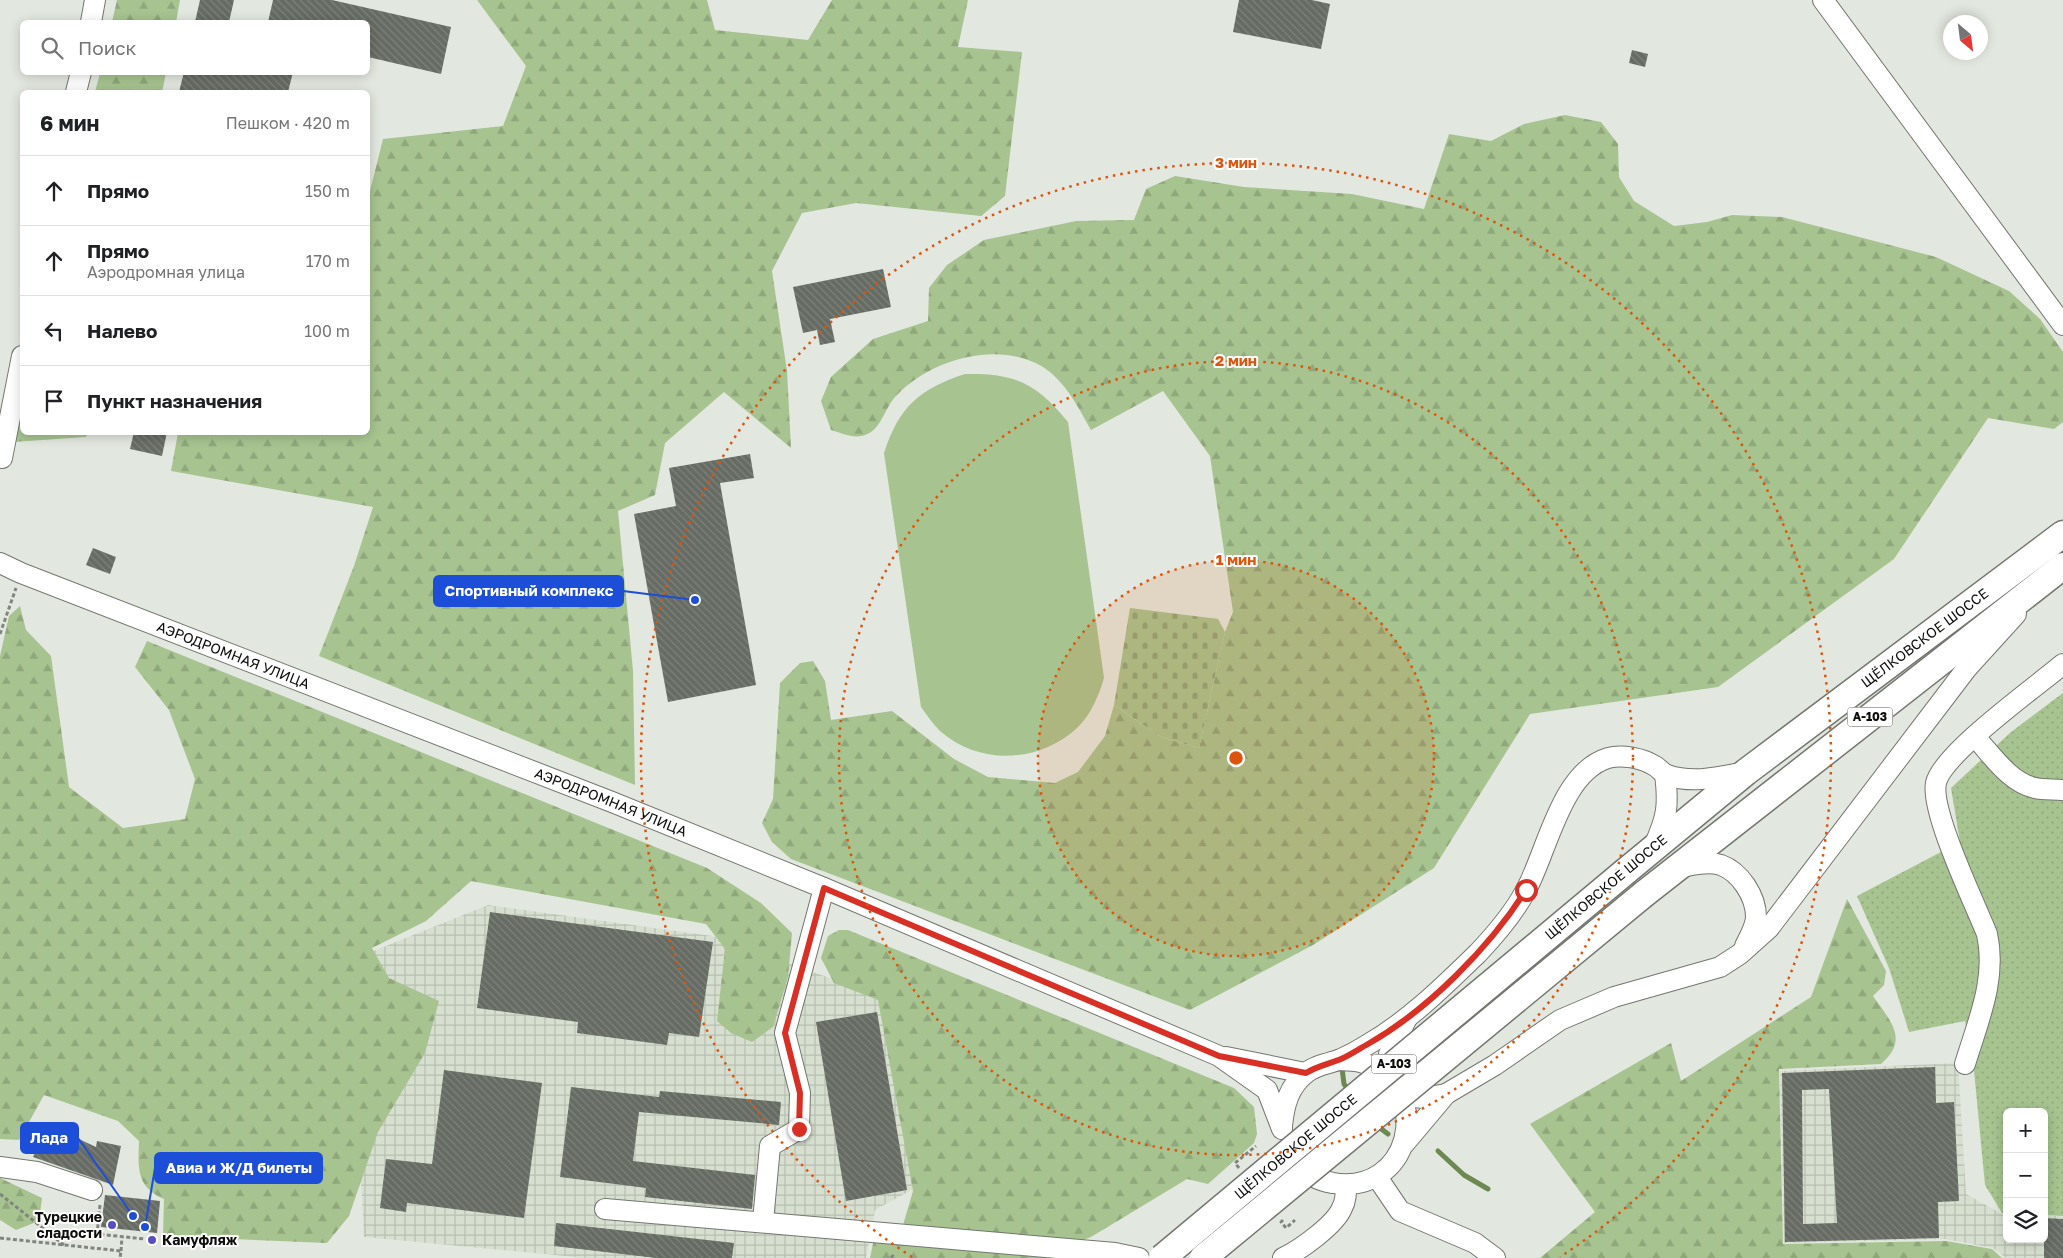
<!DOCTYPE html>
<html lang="ru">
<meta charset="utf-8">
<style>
:root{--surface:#fff;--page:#f2f2f2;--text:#202124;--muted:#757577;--line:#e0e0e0}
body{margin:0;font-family:"Golos Text",sans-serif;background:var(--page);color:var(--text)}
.controls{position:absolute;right:15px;bottom:15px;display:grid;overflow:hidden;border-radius:8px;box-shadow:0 2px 12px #0003}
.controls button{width:45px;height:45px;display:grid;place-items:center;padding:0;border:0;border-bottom:1px solid var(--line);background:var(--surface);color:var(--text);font:25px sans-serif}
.compass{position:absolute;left:1943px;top:15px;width:45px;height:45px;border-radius:50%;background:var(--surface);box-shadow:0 2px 12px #0003;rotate:152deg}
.stop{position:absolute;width:15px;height:15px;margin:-11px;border:4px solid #d93025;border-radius:50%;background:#fff}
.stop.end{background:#d93025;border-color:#fff;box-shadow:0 1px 5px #0008}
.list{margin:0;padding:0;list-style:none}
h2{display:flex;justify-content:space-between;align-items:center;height:65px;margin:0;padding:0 20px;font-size:21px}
h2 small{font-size:16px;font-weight:400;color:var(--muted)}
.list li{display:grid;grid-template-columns:32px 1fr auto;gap:15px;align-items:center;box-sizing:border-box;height:70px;padding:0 20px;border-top:1px solid var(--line)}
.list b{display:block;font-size:19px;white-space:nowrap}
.list p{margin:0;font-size:16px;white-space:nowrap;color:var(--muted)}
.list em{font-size:16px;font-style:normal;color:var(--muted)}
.icon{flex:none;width:28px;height:28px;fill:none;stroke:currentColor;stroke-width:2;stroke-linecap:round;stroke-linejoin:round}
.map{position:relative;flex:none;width:2063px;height:1258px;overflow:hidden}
.search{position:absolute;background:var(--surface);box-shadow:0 2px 12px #0003;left:20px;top:20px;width:350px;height:55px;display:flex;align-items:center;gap:12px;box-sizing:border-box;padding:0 18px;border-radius:8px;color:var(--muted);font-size:19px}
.panel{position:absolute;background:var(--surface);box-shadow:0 2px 12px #0003;left:20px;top:90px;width:350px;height:345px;border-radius:8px}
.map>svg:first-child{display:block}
</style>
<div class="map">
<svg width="2063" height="1258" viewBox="0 0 2063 1258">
<defs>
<pattern id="industrial-grid" width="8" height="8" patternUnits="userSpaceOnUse" patternTransform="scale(1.25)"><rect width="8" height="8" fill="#d7e0d0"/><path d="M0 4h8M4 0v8" fill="none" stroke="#b7bfb1"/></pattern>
<pattern id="green-dots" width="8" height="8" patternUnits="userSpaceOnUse" patternTransform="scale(1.25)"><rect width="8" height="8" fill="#a7c490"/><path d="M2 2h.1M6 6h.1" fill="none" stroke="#8fa77b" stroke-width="1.8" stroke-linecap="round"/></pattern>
<pattern id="forest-firs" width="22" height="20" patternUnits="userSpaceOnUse" patternTransform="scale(1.25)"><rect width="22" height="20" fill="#a7c490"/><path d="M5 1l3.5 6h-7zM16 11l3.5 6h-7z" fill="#8fa77b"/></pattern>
<pattern id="cemetery-stones" width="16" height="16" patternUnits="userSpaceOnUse" patternTransform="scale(1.25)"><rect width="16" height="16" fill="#a7c490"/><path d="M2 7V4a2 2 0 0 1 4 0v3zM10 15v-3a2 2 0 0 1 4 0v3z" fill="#8fa77b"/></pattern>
<pattern id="building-back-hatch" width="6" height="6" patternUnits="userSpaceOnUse" patternTransform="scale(1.25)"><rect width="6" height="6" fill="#666b63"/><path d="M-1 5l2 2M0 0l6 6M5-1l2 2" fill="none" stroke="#7e827c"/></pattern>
</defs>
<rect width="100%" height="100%" fill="#e2e7df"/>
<g fill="url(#industrial-grid)">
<polygon points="488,905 712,936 880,996 915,1188 875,1210 866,1258 586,1258 364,1237 359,1143 366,954"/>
<polygon points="1958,1063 1966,1194 2002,1214 2007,1214 2007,1239 2044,1239 2044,1216 2063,1216 2063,1258 2006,1258 1993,1248 1945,1239 1784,1243 1780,1071"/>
</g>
<polygon fill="url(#green-dots)" points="2063,693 2063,1216 2044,1215 2044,1112 2007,1112 2007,1213 2002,1213 1985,1185 1973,1060 1965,1021 1909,1032 1889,968 1857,896 1960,842 1951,788 2011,732"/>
<g fill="url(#forest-firs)">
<polygon points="117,0 180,0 176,22 112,22"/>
<polygon points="477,0 707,0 715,30 808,40 832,0 968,0 958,47 1022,52 1005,196 981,216 856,203 802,213 772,271 787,371 791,448 724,392 665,443 655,495 618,511 633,671 635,785 319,656 354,566 373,507 171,471 178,433 368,432 368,199 383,139 503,126 526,66"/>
<polygon points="100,73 100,72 166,73 162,92 95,92"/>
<path d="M1565,115l36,7 17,22 1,33 15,24 40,25 33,-4 25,-7 50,2 154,40 73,34 31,28 23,33v70l-9,7 -66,-11 -94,141 -176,128 -188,27 -96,154 -121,77 -123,65 -399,-151 -19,-17 -10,-19 11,-24 7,-116 20,-20 13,-2 12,20 6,39 61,-9 62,48 34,18 67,6 23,-11 27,-36 9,-31 47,32 38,11 26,-116 8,-20 -23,-156 -47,-65 -72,39c-13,-23 -25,-48 -48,-63 -44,-27 -112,-8 -146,28 -10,9 -15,30 -26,37 -14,9 -26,2 -40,-2l-10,-29 10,-24 42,-38 55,-18 1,-33 18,-23 37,-25 92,-19 58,-1 12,-31 29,-13 69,11 108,7 72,15 25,-75 42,7 33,-17z"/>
<polygon points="22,402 22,432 88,433 86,437 13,442"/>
<path d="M20,606l6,24 25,26 18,131 54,41 62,-9 10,-40 -26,-69 -34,-43 12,-26 560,227 54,35 31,30 -4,44 -15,50 -21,15 -21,-9 -14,-12 8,-72 -19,-25 -235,-43 -45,40 -54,27 17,30 50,23 -14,52 -47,79 -29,84 -22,27 -164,-7 1,-37c-28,-12 -26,-32 -25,-58l-21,-20 -74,-26 -25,45 -19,-1v-483l9,-40z"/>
<path d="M1847,899l39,72 -2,14 -11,11c17,25 37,43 8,68l-102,5 4,175 163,-3 46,8 10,9h-462l55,-46 -65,-88 141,-81 10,38 130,-84z"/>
<polygon points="839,930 848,930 1234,1088 1254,1107 1257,1134 1254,1143 1208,1184 1187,1179 1091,1237 1050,1252 1047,1258 870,1258 876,1229 901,1232 913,1191 878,1000 834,983 821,958 828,936"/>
<polygon points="0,1178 42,1198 39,1221 16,1230 0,1220"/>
</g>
<polygon fill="url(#cemetery-stones)" points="1130,608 1218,619 1225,632 1199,748 1161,737 1114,705"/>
<path fill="#a7c490" d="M965,374c50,-1 71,9 103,48l36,256c-5,17 -13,37 -27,50 -38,35 -97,38 -137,3 -7,-7 -13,-16 -19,-24l-37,-254c15,-46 35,-64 81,-79z"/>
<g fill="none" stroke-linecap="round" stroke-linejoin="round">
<g stroke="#6c8952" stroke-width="5">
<polyline points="1342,1068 1344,1084 1349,1091"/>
<polyline points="1376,1125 1388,1134"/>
<polyline points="1438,1151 1464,1175 1488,1189"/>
</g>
</g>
<g fill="url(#building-back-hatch)" fill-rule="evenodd">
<polygon points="200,0 234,0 229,22 195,22"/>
<polygon points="273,0 332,0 451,27 441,74 368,57 368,22 268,22"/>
<polygon points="1239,0 1312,0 1330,4 1321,49 1233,32"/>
<polygon points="1632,50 1648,54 1645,67 1629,63"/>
<polygon points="184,72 293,72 288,92 179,92"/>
<polygon points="883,269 891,307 830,319 835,342 820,345 817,330 803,333 793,287"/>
<polygon points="134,432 167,432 162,456 130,449"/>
<polygon points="750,454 754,478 720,483 756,685 668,702 634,514 676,506 669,468"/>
<polygon points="93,548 116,557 110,574 86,565"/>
<polygon points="490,912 713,942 699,1037 669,1033 667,1045 577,1033 578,1022 477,1008"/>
<polygon points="877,1012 907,1190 846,1201 816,1022"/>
<path d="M1935,1067l1,36 18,-1 5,99 -21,1 1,36 -154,4 -3,-169zM1829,1089l8,134 -34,1 -1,-134z"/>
<polygon points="444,1070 542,1083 524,1218 407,1203 406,1212 380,1208 386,1159 432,1164"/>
<polygon points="571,1087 659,1097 660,1091 781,1102 779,1125 639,1112 633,1161 755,1175 752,1209 645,1197 646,1188 560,1177"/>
<polygon points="49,1125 96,1147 97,1141 121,1146 113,1185 33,1157"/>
<polygon points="105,1195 160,1201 157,1233 101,1227"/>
<polygon points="2044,1218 2063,1219 2063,1258 2044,1258"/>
<polygon points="556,1223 734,1243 732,1258 656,1258 554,1246"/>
</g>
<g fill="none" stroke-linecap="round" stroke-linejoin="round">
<defs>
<g id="minor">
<polyline points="1823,0 2063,325"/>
<polyline points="91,22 95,0"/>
<polyline points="76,92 81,72"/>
<polyline points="2,458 22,356"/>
<path id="s1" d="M0,563l21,10 591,229 212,86 395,168 48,34 15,39"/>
<path d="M1975,737c17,18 34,45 60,51 9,2 19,1 28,2"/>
<path d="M1654,846c13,-29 15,-40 11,-72"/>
<path d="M1678,868c13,-3 30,-7 43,-3 19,7 35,31 35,52 0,9 -7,21 -11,29"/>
<polyline points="1226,1057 1305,1073"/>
<path d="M1965,1064c13,-43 32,-85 22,-130 -12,-30 -57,-123 -51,-151 6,-29 101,-97 127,-119"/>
<polyline points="1387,1075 1389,1054 1407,1018"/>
<polyline points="1401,1095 1423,1098 1446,1094"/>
<path d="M1282,1126c2,-21 7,-40 24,-53 11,-9 23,-9 35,-14 9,-4 18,-9 26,-14 42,-24 77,-59 111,-92 18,-19 36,-40 48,-63 21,-38 35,-118 82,-132 14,-4 34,0 47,8 4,2 7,7 12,9 26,9 52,2 79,-3"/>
<polyline points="1404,1144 1446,1094 1495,1065 1560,1020 1614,997 1720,967 1740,954 1769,928 1967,668 2016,614"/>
<path d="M1297,1163c9,11 22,18 36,20 76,13 103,-90 33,-119 -8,-4 -18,-3 -26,-4"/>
<polyline points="0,1167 37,1172 92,1190"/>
<polyline points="1377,1177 1400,1211 1475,1243 1495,1258"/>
<polyline points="605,1209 1115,1253 1139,1258"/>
<polyline points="763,1221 770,1146 799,1129 800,1093 785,1033 824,888"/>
<path d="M1283,1258c17,-8 52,-33 59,-50 4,-7 4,-14 4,-23"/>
</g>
<g id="major">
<path id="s2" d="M1626,871l120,-99 317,-238"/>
<polyline points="1644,894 2063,566"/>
</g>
</defs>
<use href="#minor" stroke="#73776f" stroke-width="22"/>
<use href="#major" stroke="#73776f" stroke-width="29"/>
<g stroke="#82857f" stroke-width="3" stroke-dasharray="4 2.5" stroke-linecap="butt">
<polyline points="0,634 16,588"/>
<polyline points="1239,1168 1235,1163 1256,1146"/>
<polyline points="0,1194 64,1245"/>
<polyline points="100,1205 97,1234 145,1239"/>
<polyline points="1283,1220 1281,1222 1286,1228 1295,1220"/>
<polyline points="0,1238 121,1251 120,1258"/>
<polyline points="121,1251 122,1237"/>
<polyline points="891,1258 895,1253"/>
</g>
<use href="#minor" stroke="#fff" stroke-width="20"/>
<use href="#major" stroke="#fff" stroke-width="26"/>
<defs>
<g id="major-bridge">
<path id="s3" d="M1162,1258l464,-387"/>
<polyline points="1203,1258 1644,894"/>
</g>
</defs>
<use href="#major-bridge" stroke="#73776f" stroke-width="29" stroke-linecap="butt"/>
<use href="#major-bridge" stroke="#fff" stroke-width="26"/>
</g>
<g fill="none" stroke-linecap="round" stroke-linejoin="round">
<path stroke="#d93025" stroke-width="6" d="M799,1129l1,-36 -15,-60 39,-145 395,168 87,17c11,-7 23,-9 35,-14 9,-4 18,-10 27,-15 60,-34 121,-96 158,-154"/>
</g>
<circle cx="1236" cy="758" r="198" fill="#dd550c" fill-opacity=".12"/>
<g fill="none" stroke="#dd550c" stroke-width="2.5" stroke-dasharray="2.5 5">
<circle cx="1236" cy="758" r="198"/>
<circle cx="1236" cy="758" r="397"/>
<path d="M912 1257A595 595 0 1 1 1560 1257"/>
</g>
<g fill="#574dc4" stroke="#fff" stroke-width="2">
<circle cx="112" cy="1225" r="5"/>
<circle cx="152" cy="1240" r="5"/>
</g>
<g text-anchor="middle" stroke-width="4" stroke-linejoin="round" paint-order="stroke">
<g fill="#fff" stroke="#565654" stroke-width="1">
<rect x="1847.5" y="707.5" width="45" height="19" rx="4"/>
<rect x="1371.5" y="1054.5" width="45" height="19" rx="4"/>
</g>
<g font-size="12" font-weight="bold" fill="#0d0e0b">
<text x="1870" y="721">А-103</text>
<text x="1394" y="1068">А-103</text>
</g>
<g font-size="14" fill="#0d0e0b" stroke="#fff">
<text dy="5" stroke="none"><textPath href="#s2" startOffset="379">ЩЁЛКОВСКОЕ ШОССЕ</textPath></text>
<text dy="5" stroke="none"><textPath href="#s1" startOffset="251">АЭРОДРОМНАЯ УЛИЦА</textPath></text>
<text dy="5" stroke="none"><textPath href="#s1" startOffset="656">АЭРОДРОМНАЯ УЛИЦА</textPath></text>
<text transform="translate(1606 887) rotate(-40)" y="5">ЩЁЛКОВСКОЕ ШОССЕ</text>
<text dy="5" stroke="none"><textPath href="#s3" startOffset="174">ЩЁЛКОВСКОЕ ШОССЕ</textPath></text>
</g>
<g font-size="14" font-weight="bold" fill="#0d0e0b" stroke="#fff" text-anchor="end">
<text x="102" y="1222">Турецкие<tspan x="102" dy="16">сладости</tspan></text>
<text x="162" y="1245" text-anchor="start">Камуфляж</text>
</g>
</g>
<circle cx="1236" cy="758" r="8" fill="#dd550c" stroke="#fff" stroke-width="2.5"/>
<g font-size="15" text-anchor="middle" font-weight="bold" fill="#dd550c" stroke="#fff" stroke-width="4" stroke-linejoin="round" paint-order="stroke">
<text x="1236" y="168">3 мин</text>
<text x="1236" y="366">2 мин</text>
<text x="1236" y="565">1 мин</text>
</g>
<path fill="none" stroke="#1d4ed8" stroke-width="2" d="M695 600L623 591M133 1216L78 1138M145 1227L155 1168"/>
<g fill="#1d4ed8" stroke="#fff" stroke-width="2">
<circle cx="695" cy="600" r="5"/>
<circle cx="133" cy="1216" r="5"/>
<circle cx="145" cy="1227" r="5"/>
</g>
<g fill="#1d4ed8" stroke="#1d4ed8" stroke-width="2">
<rect x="434" y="576" width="189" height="30" rx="5"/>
<rect x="21" y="1123" width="57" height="30" rx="5"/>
<rect x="155" y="1153" width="167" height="30" rx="5"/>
</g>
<g font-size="15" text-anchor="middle" font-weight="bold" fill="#fff">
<text x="529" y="596">Спортивный комплекс</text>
<text x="49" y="1143">Лада</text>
<text x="239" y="1173">Авиа и Ж/Д билеты</text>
</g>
</svg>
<div class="controls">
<button>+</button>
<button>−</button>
<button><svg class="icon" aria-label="layers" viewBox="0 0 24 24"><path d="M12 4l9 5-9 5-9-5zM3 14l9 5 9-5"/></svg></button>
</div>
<svg class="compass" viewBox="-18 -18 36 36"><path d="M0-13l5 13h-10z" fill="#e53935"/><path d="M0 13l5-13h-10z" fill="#757577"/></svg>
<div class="stop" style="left:1526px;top:890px"></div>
<div class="stop end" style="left:799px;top:1129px"></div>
<div class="search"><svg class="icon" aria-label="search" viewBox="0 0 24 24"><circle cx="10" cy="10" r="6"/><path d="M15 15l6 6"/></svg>Поиск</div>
<section class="panel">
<h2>6 мин<small>Пешком · 420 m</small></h2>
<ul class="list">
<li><svg class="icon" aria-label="ahead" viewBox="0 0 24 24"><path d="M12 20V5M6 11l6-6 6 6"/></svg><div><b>Прямо</b></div><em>150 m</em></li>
<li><svg class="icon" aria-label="ahead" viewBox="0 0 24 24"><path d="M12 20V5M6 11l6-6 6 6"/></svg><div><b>Прямо</b><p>Аэродромная улица</p></div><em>170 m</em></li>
<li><svg class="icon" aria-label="left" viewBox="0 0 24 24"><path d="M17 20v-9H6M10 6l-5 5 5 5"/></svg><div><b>Налево</b></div><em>100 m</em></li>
<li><svg class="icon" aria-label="arrive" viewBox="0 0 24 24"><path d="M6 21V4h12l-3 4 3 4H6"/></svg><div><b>Пункт назначения</b></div></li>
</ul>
</section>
</div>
